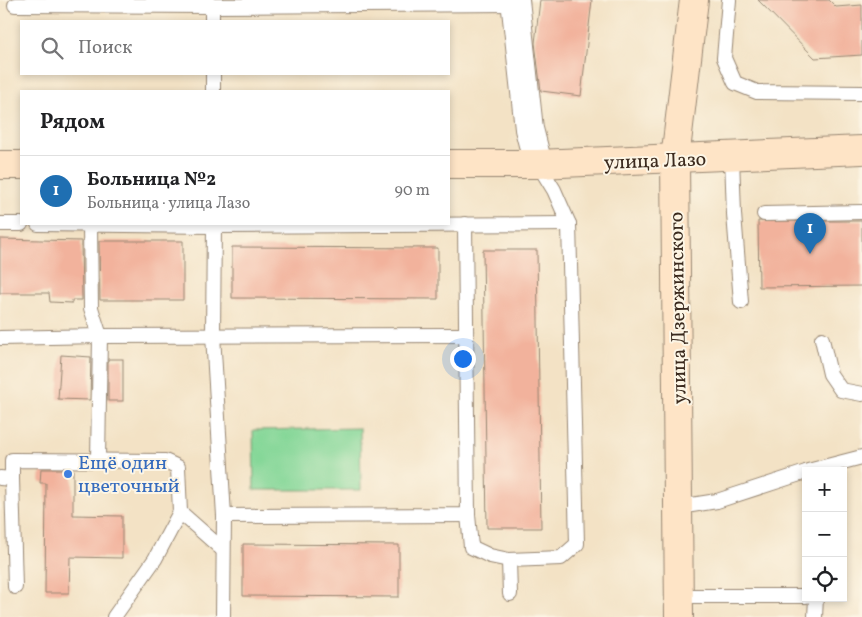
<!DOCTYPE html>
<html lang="ru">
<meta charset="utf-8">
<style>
:root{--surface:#fff;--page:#f2f2f2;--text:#202124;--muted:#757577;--line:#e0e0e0;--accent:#1f6fb2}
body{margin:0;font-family:Vollkorn,serif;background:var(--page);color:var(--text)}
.controls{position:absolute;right:15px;bottom:15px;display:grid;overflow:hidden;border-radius:0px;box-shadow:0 2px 8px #0003}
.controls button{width:45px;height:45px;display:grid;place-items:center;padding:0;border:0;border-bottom:1px solid var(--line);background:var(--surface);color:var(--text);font:25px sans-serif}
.you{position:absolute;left:462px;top:358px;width:18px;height:18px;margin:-12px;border:4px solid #fff;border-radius:50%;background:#1a73e8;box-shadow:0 0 0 8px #1a73e833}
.badge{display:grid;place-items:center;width:32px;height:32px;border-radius:50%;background:var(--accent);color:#fff;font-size:16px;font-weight:700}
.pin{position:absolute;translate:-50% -41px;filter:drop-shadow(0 1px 2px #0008)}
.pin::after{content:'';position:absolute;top:26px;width:18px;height:15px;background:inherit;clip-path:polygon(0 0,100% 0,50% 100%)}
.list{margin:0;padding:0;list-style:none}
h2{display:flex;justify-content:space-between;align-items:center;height:65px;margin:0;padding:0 20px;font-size:21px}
h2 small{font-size:16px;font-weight:400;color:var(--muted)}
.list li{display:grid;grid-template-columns:32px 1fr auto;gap:15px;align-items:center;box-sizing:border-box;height:70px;padding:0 20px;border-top:1px solid var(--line)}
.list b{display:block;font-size:19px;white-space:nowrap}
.list p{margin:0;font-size:16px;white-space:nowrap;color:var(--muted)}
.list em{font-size:16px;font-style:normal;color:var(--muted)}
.icon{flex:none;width:28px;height:28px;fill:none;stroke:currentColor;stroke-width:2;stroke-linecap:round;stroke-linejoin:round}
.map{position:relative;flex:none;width:862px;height:617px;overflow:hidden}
.search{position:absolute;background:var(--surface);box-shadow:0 2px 8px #0003;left:20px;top:20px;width:430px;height:55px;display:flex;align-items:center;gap:12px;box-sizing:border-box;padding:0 18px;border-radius:0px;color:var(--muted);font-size:19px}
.panel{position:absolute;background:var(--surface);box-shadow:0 2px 8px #0003;left:20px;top:90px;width:430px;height:135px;border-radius:0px}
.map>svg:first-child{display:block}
</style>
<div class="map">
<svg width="862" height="617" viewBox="0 0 862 617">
<rect width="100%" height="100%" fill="#fcf5e5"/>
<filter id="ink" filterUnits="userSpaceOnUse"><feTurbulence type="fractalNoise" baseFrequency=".02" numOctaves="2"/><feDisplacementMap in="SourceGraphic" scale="10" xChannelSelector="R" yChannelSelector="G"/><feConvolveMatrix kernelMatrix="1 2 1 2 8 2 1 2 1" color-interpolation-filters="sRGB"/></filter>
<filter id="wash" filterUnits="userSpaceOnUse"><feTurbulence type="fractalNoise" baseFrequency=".0096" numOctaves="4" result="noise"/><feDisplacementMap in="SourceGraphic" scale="20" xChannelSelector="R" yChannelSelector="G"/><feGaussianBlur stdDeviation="1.12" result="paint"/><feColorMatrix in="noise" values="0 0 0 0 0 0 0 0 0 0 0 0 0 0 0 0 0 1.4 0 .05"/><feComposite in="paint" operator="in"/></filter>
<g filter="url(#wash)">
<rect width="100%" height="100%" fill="#f3e2c5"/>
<polygon fill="#85d798" stroke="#60805b" points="360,428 361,490 254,490 253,430"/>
<g id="blocks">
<g fill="#f2b29c">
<polygon points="540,0 592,0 581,96 541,91 535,43"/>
<polygon points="758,0 829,0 836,7 862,5 862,55 815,58"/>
<polygon points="758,221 862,221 862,286 759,287"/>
<polygon points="0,239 81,241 82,300 72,300 72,303 50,302 49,293 0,293"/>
<polygon points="99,241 183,241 183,300 100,300"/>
<polygon points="232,247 438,248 438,299 232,298"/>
<polygon points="483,250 537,250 541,528 487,528"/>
<polygon points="61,355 91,357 90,400 58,399"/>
<rect x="108" y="359" width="15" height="42"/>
<polygon points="41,469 73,469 73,515 122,516 122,558 70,557 69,593 45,593 46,483 40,483"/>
<polygon points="243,544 399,545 399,597 243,596"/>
</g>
</g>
</g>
<g filter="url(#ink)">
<use href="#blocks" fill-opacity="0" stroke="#978672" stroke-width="1"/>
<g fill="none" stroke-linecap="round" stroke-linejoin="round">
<defs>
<g id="lane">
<polyline points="207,0 212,6 515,4"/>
<polyline points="729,0 724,58 735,83 757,92 862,93"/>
<polyline points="15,5 212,6 212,21"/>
<polyline points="213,74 213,91"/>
<polyline points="732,157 734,214 741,302"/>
<polyline points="764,214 862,212"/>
<polyline points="0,224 21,224"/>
<polyline points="38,224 214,226 569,224"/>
<polyline points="90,224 91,308 100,336 98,460"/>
<polyline points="214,224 213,335 224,516 223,617"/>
<polyline points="0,338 100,336 466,335"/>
<polyline points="822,339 830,374 841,390 862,394"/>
<polyline points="808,471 862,457"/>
<polyline points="0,478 12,479 12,460 165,461 178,467 180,512 223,550"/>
<polyline points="12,479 15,587"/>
<polyline points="679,507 717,501 806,472"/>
<polyline points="468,515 471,547 490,556 509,560 561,558 577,544 569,224 554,190 538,164"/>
<polyline points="224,516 468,515 465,224"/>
<polyline points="509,560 510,594"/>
<polyline points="680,596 806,596"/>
<polyline points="114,617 155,559 180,512"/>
<polyline points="815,617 816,598"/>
</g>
<polyline id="street" points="515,0 529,129 538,164"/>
<g id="secondary">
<polyline points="449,164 538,164 862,150"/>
<polyline points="0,165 21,165"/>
<polyline points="679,617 675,159 694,0"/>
</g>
</defs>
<use href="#lane" stroke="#978672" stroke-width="16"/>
<use href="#street" stroke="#978672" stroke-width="30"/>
<use href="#secondary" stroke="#978672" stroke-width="30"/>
<use href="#lane" stroke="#fff" stroke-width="14"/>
<use href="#street" stroke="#fff" stroke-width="28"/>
<use href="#secondary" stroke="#fee4c6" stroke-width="28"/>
</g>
</g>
<circle fill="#3f7fe0" stroke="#fcf5e5" stroke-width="2" cx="68" cy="474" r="5"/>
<g text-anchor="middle" stroke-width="4" stroke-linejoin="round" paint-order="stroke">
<g font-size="20" fill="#3b2a1e" stroke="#fcf5e5">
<text transform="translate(655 160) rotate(-2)" y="7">улица Лазо</text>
<text transform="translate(677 308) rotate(-91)" y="7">улица Дзержинского</text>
</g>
<g font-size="20" fill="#366cbe" stroke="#fcf5e5" text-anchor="start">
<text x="78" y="469">Ещё один<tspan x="78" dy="23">цветочный</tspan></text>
</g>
</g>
</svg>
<div class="controls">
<button>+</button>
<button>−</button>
<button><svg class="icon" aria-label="locate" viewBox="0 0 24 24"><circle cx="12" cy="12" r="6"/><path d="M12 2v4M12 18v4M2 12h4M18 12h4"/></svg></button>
</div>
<div class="you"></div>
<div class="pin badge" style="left:810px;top:254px">1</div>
<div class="search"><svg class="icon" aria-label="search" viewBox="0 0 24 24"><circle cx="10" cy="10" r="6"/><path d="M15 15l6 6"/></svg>Поиск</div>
<section class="panel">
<h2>Рядом<small></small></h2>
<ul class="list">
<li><span class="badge">1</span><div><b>Больница №2</b><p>Больница · улица Лазо</p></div><em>90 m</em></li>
</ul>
</section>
</div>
